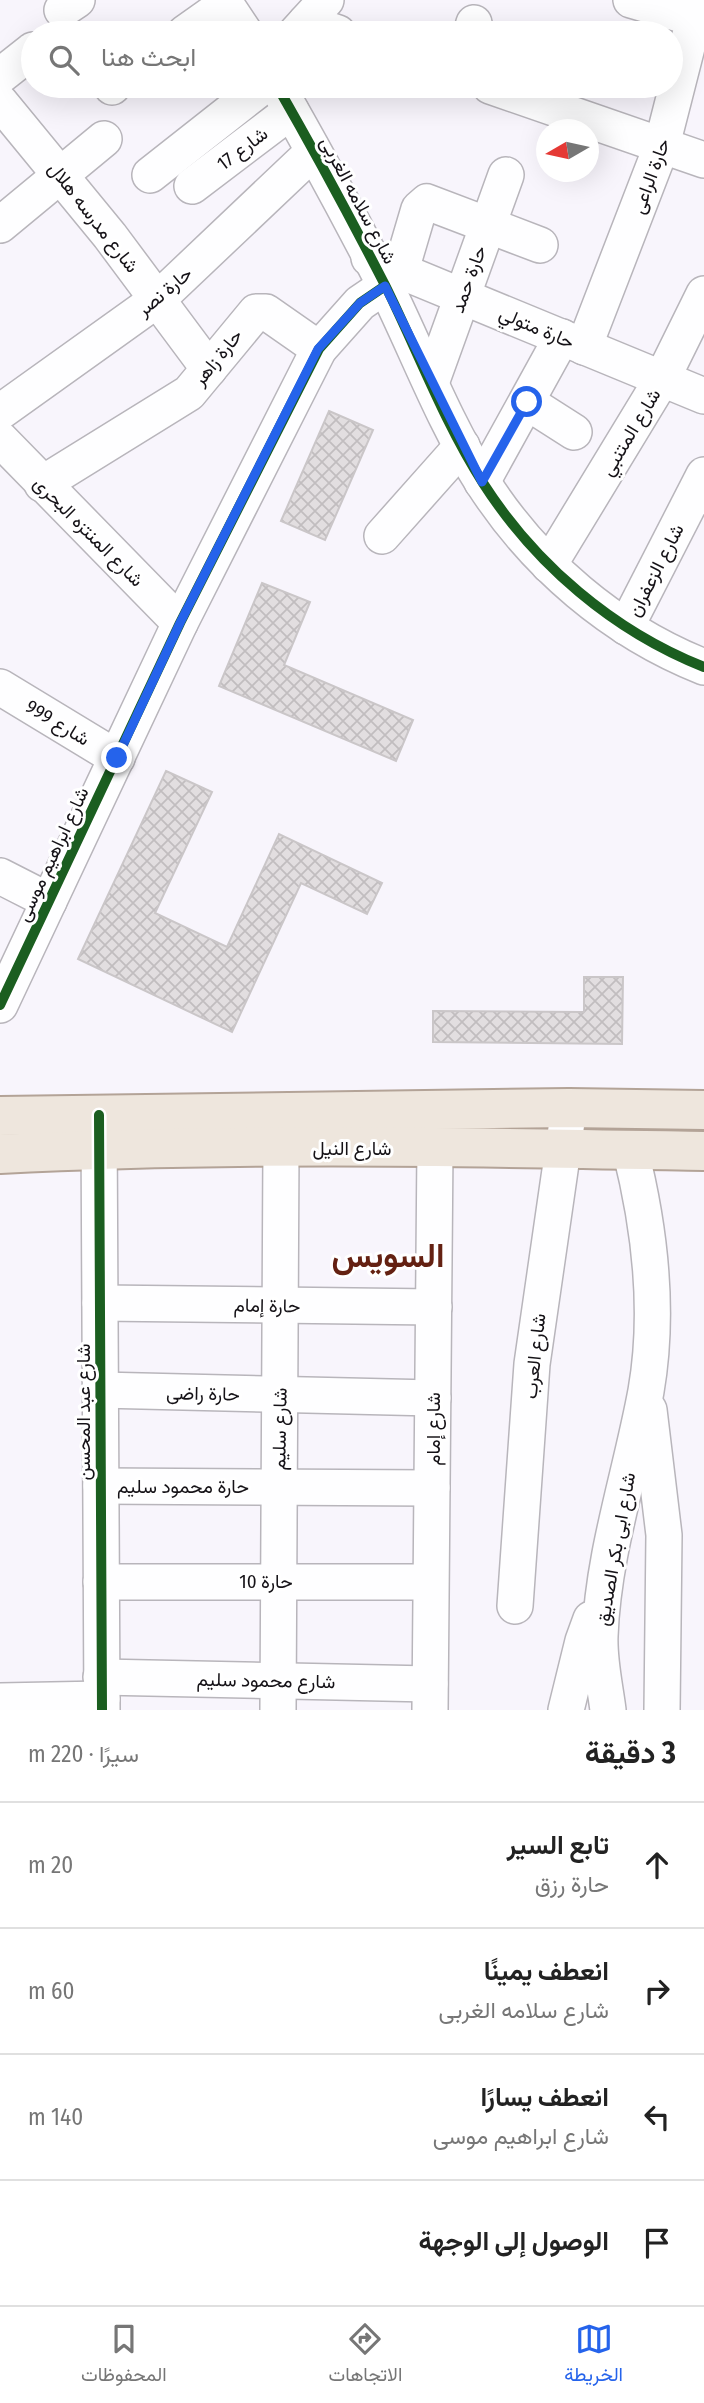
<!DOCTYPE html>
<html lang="ar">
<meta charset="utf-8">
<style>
:root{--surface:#fff;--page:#f6f6f6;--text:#222;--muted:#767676;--line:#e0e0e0;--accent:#2563eb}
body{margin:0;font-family:"Fira Sans Condensed",Vazirmatn,sans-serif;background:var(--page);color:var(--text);direction:rtl}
.compass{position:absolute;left:536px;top:119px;width:63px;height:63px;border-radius:50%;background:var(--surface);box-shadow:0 7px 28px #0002;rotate:261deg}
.stop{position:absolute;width:21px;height:21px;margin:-16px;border:5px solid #2563eb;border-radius:50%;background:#fff}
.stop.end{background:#2563eb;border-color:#fff;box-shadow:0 2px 7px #0008}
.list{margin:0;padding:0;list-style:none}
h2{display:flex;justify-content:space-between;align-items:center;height:91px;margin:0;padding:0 28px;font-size:30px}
h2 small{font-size:23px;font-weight:400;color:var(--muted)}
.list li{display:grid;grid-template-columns:46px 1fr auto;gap:21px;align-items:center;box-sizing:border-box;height:126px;padding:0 28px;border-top:2px solid var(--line)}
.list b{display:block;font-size:26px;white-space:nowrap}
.list p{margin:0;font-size:23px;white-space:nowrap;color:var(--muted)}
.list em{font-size:23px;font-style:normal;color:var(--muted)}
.icon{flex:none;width:38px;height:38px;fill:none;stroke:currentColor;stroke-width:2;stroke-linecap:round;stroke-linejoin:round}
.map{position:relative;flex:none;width:704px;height:1710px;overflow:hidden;direction:ltr}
.search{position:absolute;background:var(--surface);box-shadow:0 7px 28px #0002;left:21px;right:21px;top:21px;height:77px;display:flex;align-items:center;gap:18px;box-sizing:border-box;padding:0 24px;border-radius:38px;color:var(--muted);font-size:26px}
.sheet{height:595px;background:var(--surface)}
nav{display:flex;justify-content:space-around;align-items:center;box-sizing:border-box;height:98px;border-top:2px solid var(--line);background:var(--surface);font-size:19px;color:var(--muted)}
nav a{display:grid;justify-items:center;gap:4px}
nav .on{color:var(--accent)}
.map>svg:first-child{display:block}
</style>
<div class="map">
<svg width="704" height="1710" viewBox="0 0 704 1710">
<defs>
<pattern id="building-cross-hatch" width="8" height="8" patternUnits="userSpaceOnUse" patternTransform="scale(1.75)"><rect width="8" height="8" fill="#e2dee0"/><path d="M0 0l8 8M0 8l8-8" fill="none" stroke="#c1bdbf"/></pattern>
</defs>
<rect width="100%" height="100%" fill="#f8f5fc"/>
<g fill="url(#building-cross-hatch)" stroke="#cac6c8" stroke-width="2">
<polygon points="329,411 373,430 325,540 281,521"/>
<polygon points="262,583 310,602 284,665 413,720 396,761 219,686"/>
<polygon points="166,771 212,792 155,913 227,947 279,834 382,883 367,914 301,883 232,1032 78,959"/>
<polygon points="584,977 623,977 622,1044 433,1042 433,1011 584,1012"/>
</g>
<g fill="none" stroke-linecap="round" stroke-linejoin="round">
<defs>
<g id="minor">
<polyline points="223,0 245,33"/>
<polyline points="631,0 696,19"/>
<polyline points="62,10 77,0"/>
<polyline points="306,22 338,33"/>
<polyline points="185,33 226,4"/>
<polyline points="296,33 326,0"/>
<polyline points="471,33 474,23"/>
<polyline points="0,76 33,50"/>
<path d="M277,86c38,66 74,133 109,201 32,65 58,135 97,196 52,81 130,148 221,184"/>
<polyline points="490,86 704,160"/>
<polyline points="112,87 113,86"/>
<polyline points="0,102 110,236 209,369"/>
<polyline points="150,175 263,86"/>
<polyline points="192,186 291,111"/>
<polyline points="0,225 104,139"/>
<polyline points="369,258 704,396"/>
<polyline points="401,270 419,209 427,202 540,245"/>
<polyline points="584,347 662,145 699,0"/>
<polyline points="431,383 506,175"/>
<polyline points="527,402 574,432"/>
<polyline points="0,412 158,299 313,152"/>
<polyline points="0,439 180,623"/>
<polyline points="482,482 562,337"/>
<polyline points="42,484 189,393 256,312 266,312 319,349"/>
<polyline points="382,536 462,446"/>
<polyline points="549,565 662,379 704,294"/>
<polyline points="626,627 704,475"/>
<polyline points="0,687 117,758"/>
<polyline points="0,876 49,901"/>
<polyline points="0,1005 180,623 319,349 360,303 385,286"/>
<polyline points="99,1122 102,1710"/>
<polyline points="100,1303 434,1307"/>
<polyline points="100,1390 433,1398"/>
<polyline points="649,1410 664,1535 662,1710"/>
<polyline points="101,1486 432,1488"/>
<polyline points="101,1582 430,1582"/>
<polyline points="515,1606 532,1364 569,1108"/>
<polyline points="101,1677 430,1684"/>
<polyline points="0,1701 102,1699"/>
<polyline points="278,1710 281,1148"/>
<polyline points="430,1710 435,1147"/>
<polyline points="566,1710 583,1641 591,1619"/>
<path d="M608,1710c-3,-24 -9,-49 -8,-74 3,-83 31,-163 46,-245 14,-81 4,-163 -16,-242"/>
</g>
<g id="major">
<polyline points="0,1116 569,1108 704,1110"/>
<path d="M0,1154c234,-12 470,-7 704,-3"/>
</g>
</defs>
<use href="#minor" stroke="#b8b5bb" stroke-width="38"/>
<use href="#major" stroke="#b3a397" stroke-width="42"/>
<use href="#minor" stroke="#fefeff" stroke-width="35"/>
<use href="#major" stroke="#eee6dd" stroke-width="38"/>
<defs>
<g id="cycleway">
<path d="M277,86c38,66 74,133 109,201 32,65 58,135 97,196 52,81 130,148 221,184"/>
<polyline points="0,1005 180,623 319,349 360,303 385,286"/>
<polyline points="99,1115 102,1710"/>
</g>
</defs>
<use href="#cycleway" stroke="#fff" stroke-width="15"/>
<use href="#cycleway" stroke="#1b5e20" stroke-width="10"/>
</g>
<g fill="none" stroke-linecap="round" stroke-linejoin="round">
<polyline stroke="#2563eb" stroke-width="9" points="117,758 180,623 318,349 360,303 385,286 482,482 527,402"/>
</g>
<g text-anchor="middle" stroke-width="6" stroke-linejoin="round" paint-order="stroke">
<g font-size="19" fill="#151217" stroke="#fff">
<text transform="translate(242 148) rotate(-37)" y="7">شارع 17</text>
<text transform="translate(650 176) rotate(-70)" y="7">حارة الراعى</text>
<text transform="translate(359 200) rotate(62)" y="7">شارع سلامه الغربى</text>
<text transform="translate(94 217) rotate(52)" y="7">شارع مدرسه هلال</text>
<text transform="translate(468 279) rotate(-70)" y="7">حارة حمد</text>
<text transform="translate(164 291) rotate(-40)" y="7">حارة نصر</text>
<text transform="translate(537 327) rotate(23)" y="7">حارة متولي</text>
<text transform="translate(217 357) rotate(-51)" y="7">حارة زاهر</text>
<text transform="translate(630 432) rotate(-59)" y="7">شارع المتنبي</text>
<text transform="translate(89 531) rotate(45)" y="7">شارع المنتزه البحرى</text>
<text transform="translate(655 570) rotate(-63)" y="7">شارع الزعفران</text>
<text transform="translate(58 722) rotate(31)" y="7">شارع 999</text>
<text transform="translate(52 854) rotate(-65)" y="7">شارع ابراهيم موسى</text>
<text x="352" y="1155">شارع النيل</text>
<text transform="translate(267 1305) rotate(1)" y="7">حارة إمام</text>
<text transform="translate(534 1356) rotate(-84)" y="7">شارع العرب</text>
<text transform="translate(203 1393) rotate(1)" y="7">حارة راضى</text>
<text transform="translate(83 1412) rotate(-90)" y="7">شارع عبد المحسن</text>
<text transform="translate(279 1429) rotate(-89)" y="7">شارع سليم</text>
<text transform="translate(433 1429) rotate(-90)" y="7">شارع إمام</text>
<text x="183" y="1493">حارة محمود سليم</text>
<text transform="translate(615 1549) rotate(-80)" y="7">شارع ابى بكر الصديق</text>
<text x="266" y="1588">حارة 10</text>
<text transform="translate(266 1680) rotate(1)" y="7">شارع محمود سليم</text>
</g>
<g font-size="33" font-weight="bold" fill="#642112" stroke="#fff">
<text x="388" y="1267">السويس</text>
</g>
</g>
</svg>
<svg class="compass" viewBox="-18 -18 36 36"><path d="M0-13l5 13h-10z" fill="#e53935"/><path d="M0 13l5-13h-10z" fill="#767676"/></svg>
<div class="stop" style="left:527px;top:402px"></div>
<div class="stop end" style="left:117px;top:758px"></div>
<div class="search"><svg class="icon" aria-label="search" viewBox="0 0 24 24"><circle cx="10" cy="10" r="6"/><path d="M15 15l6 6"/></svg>ابحث هنا</div>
</div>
<section class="sheet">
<h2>3 دقيقة<small>سيرًا · 220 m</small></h2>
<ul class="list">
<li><svg class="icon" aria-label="ahead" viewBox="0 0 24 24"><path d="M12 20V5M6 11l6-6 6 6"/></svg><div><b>تابع السير</b><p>حارة رزق</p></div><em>20 m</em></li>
<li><svg class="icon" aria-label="right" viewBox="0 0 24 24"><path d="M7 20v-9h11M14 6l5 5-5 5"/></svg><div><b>انعطف يمينًا</b><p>شارع سلامه الغربى</p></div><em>60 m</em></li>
<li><svg class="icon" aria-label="left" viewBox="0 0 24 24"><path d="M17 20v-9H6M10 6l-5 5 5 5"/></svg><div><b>انعطف يسارًا</b><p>شارع ابراهيم موسى</p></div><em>140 m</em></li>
<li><svg class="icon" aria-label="arrive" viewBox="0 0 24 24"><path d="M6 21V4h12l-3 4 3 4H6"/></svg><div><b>الوصول إلى الوجهة</b></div></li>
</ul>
</section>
<nav>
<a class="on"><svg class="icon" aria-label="map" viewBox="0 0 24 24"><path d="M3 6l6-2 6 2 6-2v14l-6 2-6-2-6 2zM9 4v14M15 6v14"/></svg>الخريطة</a>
<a><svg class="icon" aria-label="directions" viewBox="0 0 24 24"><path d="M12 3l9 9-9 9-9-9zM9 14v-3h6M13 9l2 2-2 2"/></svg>الاتجاهات</a>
<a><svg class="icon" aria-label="saved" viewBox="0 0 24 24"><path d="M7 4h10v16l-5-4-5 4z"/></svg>المحفوظات</a>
</nav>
